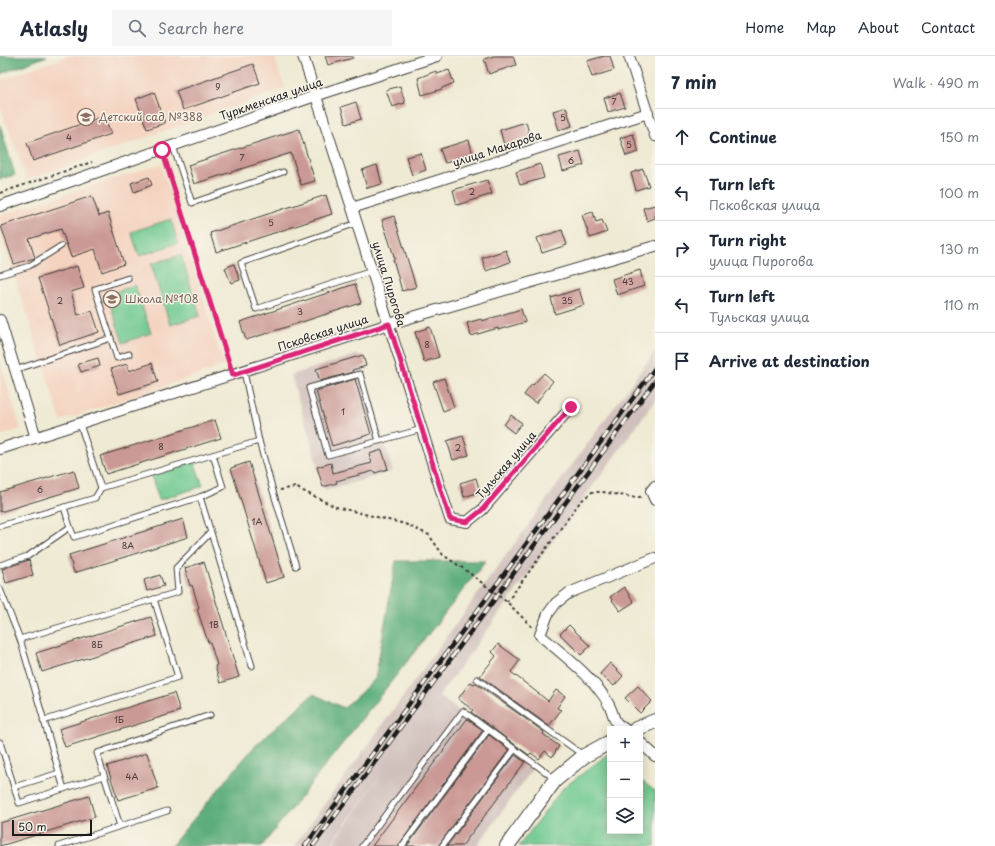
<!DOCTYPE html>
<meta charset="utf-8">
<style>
:root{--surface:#fff;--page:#f6f6f7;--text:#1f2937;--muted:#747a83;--line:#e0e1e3}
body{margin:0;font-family:"Playpen Sans",sans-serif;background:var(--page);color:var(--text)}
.controls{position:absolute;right:12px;bottom:12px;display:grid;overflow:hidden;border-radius:0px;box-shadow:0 2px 10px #0003}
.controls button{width:36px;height:36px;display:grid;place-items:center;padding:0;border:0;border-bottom:1px solid var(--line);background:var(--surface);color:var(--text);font:20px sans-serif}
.scale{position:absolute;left:12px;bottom:10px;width:80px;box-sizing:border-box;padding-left:4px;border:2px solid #1c1c1c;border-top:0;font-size:11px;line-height:14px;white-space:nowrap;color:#1c1c1c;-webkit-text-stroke:3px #f7f3e8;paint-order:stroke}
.stop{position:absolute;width:12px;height:12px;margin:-9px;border:3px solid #db2777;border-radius:50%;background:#fff}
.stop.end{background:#db2777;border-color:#fff;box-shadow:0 1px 4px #0008}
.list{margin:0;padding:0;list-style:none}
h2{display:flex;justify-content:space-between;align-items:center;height:52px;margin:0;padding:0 16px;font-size:17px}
h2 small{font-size:13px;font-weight:400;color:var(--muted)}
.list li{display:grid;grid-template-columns:26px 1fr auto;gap:12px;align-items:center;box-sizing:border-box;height:56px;padding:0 16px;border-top:1px solid var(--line)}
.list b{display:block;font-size:15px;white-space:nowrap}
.list p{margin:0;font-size:13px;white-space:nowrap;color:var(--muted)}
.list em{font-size:13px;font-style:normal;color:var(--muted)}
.icon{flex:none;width:22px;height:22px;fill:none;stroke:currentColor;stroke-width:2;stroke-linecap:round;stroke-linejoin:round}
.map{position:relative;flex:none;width:655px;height:790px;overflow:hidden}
header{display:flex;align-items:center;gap:24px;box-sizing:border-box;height:56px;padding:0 20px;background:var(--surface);border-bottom:1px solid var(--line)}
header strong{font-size:19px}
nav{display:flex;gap:22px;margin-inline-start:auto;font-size:14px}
.search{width:280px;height:36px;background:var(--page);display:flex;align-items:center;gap:10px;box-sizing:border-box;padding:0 14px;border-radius:0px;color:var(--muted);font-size:15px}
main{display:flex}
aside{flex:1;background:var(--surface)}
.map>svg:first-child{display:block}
</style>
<header>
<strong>Atlasly</strong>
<div class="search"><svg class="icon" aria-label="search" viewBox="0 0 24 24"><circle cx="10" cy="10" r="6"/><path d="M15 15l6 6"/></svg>Search here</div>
<nav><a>Home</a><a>Map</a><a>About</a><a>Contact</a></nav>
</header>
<main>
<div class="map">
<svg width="655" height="790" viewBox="0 0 655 790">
<rect width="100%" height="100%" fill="#f7f3e8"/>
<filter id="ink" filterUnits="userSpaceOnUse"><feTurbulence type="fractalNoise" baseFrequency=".025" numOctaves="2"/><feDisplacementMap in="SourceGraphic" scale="8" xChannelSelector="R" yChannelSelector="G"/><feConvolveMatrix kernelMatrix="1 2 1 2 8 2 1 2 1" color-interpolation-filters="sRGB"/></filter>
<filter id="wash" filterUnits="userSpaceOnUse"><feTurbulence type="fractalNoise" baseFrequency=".012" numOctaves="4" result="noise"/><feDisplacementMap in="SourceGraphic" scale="16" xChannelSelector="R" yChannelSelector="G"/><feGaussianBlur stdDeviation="0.9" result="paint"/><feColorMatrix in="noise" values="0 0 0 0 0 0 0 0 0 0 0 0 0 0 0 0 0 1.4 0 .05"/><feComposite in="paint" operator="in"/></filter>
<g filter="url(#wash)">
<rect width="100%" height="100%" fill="#efead3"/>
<g fill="#f4d3c0">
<polygon points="68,0 274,0 285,32 27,124 0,50 0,24"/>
<polygon points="161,108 224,310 61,365 0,175 0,159"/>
<polygon points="0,306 21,373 0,380"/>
</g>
<g fill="#d0c0bc">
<polygon points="655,295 655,345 439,640 534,711 477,790 331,790 384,715 329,790 294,790"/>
<polygon points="358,298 393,415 325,435 291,319"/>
</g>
<g fill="#6fc990" stroke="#467256">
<polygon points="171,163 178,187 139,200 131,176"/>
<polygon points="181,199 200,260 170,269 151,208"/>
<polygon points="135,229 151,277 123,287 107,239"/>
<polygon points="194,405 203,430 159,444 151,419"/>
<polygon points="608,698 610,700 610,775 640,775 640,724 655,735 655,790 519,790 563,732"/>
</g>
<g fill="#5bad7a" stroke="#3c644b">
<polygon points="0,0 47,0 0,18"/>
<polygon points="0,69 15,119 0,123"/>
<polygon points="396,505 486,505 262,790 171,790 253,692 313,638 344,652 375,623"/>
</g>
<g id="blocks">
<g fill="#cb9995">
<polygon points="325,0 352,0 353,2 328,9"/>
<polygon points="494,0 513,0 516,9 489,18 484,3"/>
<polygon points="604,0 610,0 614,14 592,21 587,5"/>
<polygon points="253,8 260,27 183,54 176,35"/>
<polygon points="449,14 454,27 442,32 442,33 422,39 418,22 436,15 437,18"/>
<polygon points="400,30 405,47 392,51 386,34"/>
<polygon points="154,36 165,67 147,73 136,43"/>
<polygon points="620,37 625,51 608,56 604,42"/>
<polygon points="356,46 361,63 346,68 341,51"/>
<polygon points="566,51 572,70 559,74 553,55"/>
<polygon points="104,60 111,78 33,105 27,87"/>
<polygon points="526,66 530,81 504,89 500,74"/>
<polygon points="299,73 315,125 301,129 291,97 194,128 188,109"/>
<polygon points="633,78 639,96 626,100 620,82"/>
<polygon points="469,84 473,99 445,107 440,93"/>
<polygon points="580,95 584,109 563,115 559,101"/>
<polygon points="421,97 426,114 412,119 406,101"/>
<polygon points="540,108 544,122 520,129 516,116"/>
<polygon points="377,109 382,128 367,132 362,114"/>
<polygon points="643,113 649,130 636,134 631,117"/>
<polygon points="149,121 152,129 134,136 131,127"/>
<polygon points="487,124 492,138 457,149 453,134"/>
<polygon points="326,139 332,158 216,196 210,177"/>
<polygon points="92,140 99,160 108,157 124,208 102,216 95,193 71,201 61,173 29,183 35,202 14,208 1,170"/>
<polygon points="655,149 655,162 647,165 643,152"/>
<polygon points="593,156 596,166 602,164 607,176 590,182 582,159"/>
<polygon points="394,160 416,231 402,235 393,203 395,203 382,164"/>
<polygon points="562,174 567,189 542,197 537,182"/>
<polygon points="506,194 510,206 486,215 482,202"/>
<polygon points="234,208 240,224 231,227 225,212"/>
<polygon points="77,210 84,232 71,236 78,259 92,255 99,276 60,289 38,222"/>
<polygon points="640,214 644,230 617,239 612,223"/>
<polygon points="355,228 361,247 246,284 240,266"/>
<polygon points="579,233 584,249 555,258 551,242"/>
<polygon points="521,253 525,266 498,274 498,272 471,280 467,267 481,263 482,265"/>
<polygon points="430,271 439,301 424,306 415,276"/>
<polygon points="363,299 366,310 352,314 353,316 320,325 316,313"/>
<polygon points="98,302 100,310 81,316 78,308"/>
<polygon points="152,307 158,326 119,338 111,313 127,308 129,315"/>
<polygon points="544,317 553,325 536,347 524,339 532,328 533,329"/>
<polygon points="444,322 454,351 443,355 433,326"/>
<polygon points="355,323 371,378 332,390 316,335"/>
<polygon points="511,359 522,367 514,377 504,369"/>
<polygon points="215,364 221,382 106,418 100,400"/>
<polygon points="463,380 469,399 453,404 447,385"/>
<polygon points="382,394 388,413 375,417 374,415 336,425 337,427 323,431 317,411 331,407 333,417 372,407 369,398"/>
<polygon points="249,406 284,521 266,527 231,412"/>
<polygon points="74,414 79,432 0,456 0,436"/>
<polygon points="476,422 480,436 464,441 460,427"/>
<polygon points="183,463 188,481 74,517 69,499"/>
<polygon points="29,504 33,519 6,527 2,513"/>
<polygon points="204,506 239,621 220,627 215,610 217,609 210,586 208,586 197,553 199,552 192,529 190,530 185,512"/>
<polygon points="160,519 164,530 147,535 144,524"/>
<polygon points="624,531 634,546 620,555 610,541"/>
<polygon points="151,561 157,580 42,616 36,597"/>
<polygon points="569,569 590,590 581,599 560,578"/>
<polygon points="498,588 520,604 511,616 548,645 556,634 565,640 557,652 561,654 549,670 480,620 496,600 492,596"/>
<polygon points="610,607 623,620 614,630 600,618"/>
<polygon points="470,626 474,628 475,627 544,676 543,678 559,690 552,701 545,695 539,703 531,697 529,699 471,656 473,654 458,643"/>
<polygon points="638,630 652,645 640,657 625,642"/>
<polygon points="174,637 180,655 65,691 59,673"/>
<polygon points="467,663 483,674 398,790 372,790"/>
<polygon points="489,679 509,694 438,790 407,790"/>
<polygon points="147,697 158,732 118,744 107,710"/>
<polygon points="515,699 525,706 462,790 447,790"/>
<polygon points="89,740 95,761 0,790 0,767"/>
</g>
</g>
</g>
<g filter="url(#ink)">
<use href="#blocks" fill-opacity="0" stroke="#3c3b37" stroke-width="1"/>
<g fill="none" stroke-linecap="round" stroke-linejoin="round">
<defs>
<g id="lane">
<polyline points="173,90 192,147 283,116"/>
<polyline points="357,167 241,207 256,253 372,215"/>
<polyline points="0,219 29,210 61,190"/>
<polyline points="128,222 95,233 117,302 129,298"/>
<polyline points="15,314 111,282"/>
<polyline points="244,316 259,385 273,435 296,510"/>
<polyline points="80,368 101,432"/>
<polyline points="379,385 360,318 309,332 328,399 422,373"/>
<polyline points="200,441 252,610"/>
<polyline points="64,451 70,471"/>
<polyline points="0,470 95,442 101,432 259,385"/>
<polyline points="0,509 28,500 70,471 74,481 200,441 223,431 213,399"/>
<polyline points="0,533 20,583 64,733"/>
<polyline points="20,583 178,536 176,512 210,477"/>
<polyline points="477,623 583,699"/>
<polyline points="43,665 178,621 154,543"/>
<polyline points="0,686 19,747 104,720"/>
<polyline points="14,731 59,717"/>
<polyline points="120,770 97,697 210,659"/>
<polyline points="59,790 167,755"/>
<polyline points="362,790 463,655 555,723"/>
<polyline points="402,790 488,674"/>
<polyline points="442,790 514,694"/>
</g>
<g id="street">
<polyline points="303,0 352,152 450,463 467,466 482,454 571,351"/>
<polyline points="629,0 655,80"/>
<polyline points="0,150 315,40 437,0"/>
<polyline points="352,152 648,57"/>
<polyline points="0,264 36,382"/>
<polyline points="0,393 389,268 655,190"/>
<polyline points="655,430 651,435 655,444"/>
<path d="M625,673c-14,-8 -9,-11 -16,-24 -12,-25 -48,-52 -69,-70l8,-21 8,-11 13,-10 86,-35"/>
<polyline points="640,686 655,700"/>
</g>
<g id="secondary">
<polyline points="636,673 655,665"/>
<polyline points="507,790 555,724 584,700 610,686"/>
</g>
</defs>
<use href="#lane" stroke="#3c3b37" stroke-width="7"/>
<use href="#street" stroke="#3c3b37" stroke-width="12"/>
<use href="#secondary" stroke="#3c3b37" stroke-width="16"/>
<g stroke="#3c3b37" stroke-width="2" stroke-dasharray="3 3" stroke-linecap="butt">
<polyline points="165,102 230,310"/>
<polyline points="0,137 92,106"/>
<polyline points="280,434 295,431 336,451 405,468 429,479 443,499 464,513 507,546 532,571"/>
<polyline points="507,546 580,446 592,436 603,436 637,442 642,440"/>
</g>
<use href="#lane" stroke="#fff" stroke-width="5"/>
<use href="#street" stroke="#fff" stroke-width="10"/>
<use href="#secondary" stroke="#fff" stroke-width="14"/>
<defs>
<g id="rail">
<polyline points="305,790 655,312"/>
<polyline points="313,790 655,325"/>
</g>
</defs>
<use href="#rail" stroke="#1c1c1c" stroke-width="4.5"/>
<use href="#rail" stroke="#f7f3e8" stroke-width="3" stroke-dasharray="9" stroke-linecap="butt"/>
</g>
</g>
<g fill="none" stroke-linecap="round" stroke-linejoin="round" filter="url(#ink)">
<polyline stroke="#db2777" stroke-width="5" points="162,94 233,319 389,268 450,463 467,466 482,454 571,351"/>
</g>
<defs>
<symbol id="school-ring" viewBox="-11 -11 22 22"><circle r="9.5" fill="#f7f3e8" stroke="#8d6e63" stroke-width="1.5"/><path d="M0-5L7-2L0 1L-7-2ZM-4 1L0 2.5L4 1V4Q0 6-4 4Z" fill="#8d6e63"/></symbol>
</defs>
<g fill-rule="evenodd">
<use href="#school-ring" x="76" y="51" width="20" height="20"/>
<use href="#school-ring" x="102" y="233" width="20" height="20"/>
</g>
<g text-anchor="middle" stroke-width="3" stroke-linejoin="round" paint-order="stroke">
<g font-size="9" fill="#483b3a">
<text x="218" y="34">9</text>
<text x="614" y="49">7</text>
<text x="563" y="65">5</text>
<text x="69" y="85">4</text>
<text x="629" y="92">5</text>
<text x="242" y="105">7</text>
<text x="571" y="108">6</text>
<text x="472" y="139">2</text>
<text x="271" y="170">5</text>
<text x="628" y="229">43</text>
<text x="60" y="248">2</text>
<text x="567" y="248">35</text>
<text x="300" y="259">3</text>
<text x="427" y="292">8</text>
<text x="343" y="359">1</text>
<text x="161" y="394">8</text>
<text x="458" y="395">2</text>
<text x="40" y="437">6</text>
<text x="257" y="469">1А</text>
<text x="128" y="493">8А</text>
<text x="214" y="572">1В</text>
<text x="97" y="592">8Б</text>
<text x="119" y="667">1Б</text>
<text x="132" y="724">4А</text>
</g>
<g font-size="11" fill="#1c1c1c" stroke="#f7f3e8">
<text transform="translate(271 43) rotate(-19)" y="4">Туркменская улица</text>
<text transform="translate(497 93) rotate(-18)" y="4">улица Макарова</text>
<text transform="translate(389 228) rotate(73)" y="4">улица Пирогова</text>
<text transform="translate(323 277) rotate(-18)" y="4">Псковская улица</text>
<text transform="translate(506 409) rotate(-49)" y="4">Тульская улица</text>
</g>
<g font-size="11" fill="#785e54" stroke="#f7f3e8" text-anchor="start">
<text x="99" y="65">Детский сад №388</text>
<text x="125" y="247">Школа №108</text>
</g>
</g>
</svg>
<div class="controls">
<button>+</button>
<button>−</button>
<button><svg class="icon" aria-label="layers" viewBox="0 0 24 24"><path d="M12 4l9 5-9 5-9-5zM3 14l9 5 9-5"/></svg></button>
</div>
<div class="scale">50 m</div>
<div class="stop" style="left:162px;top:94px"></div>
<div class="stop end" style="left:571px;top:351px"></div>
</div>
<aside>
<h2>7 min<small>Walk · 490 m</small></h2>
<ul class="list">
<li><svg class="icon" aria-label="ahead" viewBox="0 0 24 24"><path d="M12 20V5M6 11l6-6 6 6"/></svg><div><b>Continue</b></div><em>150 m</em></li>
<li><svg class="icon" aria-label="left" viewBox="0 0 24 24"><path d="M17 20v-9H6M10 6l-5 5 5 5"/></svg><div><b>Turn left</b><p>Псковская улица</p></div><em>100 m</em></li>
<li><svg class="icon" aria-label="right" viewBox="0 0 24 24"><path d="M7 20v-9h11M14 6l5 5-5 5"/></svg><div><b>Turn right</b><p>улица Пирогова</p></div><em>130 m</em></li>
<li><svg class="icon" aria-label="left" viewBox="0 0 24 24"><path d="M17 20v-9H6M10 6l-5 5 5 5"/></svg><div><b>Turn left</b><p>Тульская улица</p></div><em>110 m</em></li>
<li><svg class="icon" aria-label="arrive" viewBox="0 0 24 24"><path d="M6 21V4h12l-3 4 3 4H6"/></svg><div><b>Arrive at destination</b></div></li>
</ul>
</aside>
</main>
